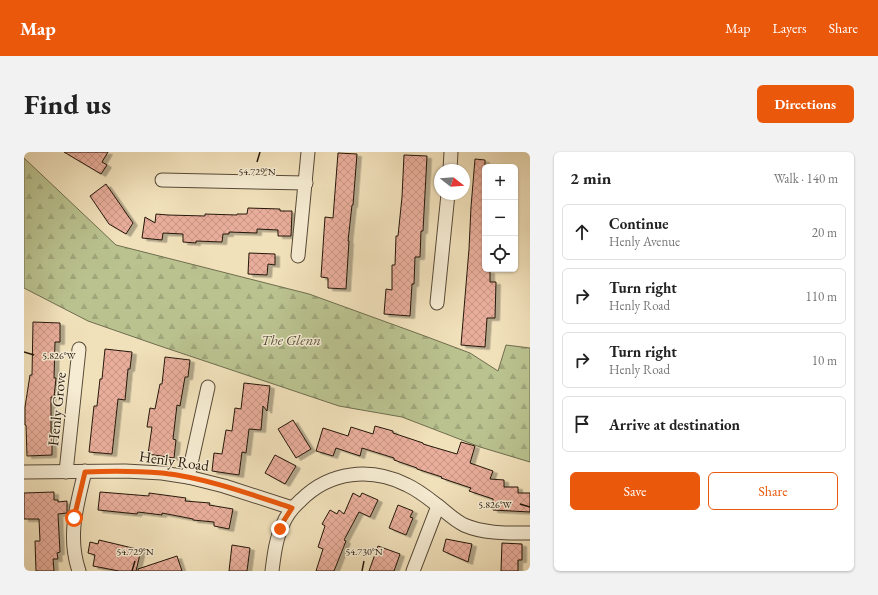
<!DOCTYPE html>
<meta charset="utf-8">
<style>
:root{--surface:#fff;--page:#f2f2f2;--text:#222;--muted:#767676;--line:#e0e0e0;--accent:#ea580c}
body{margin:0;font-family:"EB Garamond",serif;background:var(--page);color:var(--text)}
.controls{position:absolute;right:12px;top:12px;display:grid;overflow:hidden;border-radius:6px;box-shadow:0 1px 3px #0004}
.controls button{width:36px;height:36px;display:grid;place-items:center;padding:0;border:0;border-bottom:1px solid var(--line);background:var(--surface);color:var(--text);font:20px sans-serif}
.compass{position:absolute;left:410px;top:12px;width:36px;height:36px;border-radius:50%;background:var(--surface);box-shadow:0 1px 3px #0004;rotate:107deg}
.stop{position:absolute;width:12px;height:12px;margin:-9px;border:3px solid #ea580c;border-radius:50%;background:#fff}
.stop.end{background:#ea580c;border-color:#fff;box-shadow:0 1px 4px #0008}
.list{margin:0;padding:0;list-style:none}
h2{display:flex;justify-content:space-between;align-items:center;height:52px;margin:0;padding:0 16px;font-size:17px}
h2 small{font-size:13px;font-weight:400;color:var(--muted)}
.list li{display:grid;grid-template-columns:26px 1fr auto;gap:12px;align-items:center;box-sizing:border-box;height:56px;margin:0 8px 8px;padding:0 8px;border:1px solid var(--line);border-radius:6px}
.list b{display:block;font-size:15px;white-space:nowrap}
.list p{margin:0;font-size:13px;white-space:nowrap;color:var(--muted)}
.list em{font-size:13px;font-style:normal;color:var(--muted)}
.actions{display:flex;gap:8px;padding:12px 16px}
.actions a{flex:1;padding:9px 0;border:1px solid var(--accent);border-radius:6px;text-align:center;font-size:14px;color:var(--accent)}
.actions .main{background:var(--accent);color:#fff}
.icon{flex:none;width:22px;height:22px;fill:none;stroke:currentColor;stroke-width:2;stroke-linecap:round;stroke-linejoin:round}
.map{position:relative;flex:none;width:506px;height:419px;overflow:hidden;border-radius:6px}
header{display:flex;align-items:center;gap:24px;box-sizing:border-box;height:56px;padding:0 20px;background:var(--accent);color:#fff}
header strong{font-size:19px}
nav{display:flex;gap:22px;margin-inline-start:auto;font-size:14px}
.intro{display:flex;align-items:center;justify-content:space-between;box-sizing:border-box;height:96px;padding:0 24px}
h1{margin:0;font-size:28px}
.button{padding:10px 18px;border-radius:6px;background:var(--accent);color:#fff;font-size:14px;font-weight:700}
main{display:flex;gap:24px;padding:0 24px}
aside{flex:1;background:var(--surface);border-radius:6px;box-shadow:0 1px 3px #0004}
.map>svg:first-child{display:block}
</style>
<header>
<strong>Map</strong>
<nav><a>Map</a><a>Layers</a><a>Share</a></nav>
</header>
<div class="intro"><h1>Find us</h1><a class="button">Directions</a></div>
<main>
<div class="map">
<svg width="506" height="419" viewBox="0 0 506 419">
<defs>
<pattern id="forest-firs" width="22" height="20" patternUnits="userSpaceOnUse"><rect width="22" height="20" fill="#bac390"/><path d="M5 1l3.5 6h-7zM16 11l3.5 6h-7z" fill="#a0a77b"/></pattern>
<pattern id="building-cross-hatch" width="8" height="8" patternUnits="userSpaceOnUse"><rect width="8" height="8" fill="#e9ae9b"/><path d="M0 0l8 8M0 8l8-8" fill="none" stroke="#c89584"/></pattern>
<filter id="shadow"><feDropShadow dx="4.5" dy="2.5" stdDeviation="0" flood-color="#0004"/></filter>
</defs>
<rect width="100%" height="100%" fill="#f1e1bb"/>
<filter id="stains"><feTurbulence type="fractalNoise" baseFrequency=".005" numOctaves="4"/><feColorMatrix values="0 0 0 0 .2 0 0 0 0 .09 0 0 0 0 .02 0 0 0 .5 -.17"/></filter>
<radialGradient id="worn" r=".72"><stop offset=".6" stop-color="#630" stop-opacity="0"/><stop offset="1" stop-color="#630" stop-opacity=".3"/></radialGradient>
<polygon fill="url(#forest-firs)" stroke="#6f6d4e" points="0,6 92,93 285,142 398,183 446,201 474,219 482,193 506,196 506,310 456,295 378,265 315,254 133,193 64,169 0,136"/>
<g fill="url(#building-cross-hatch)" stroke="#24170b" filter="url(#shadow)">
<polygon points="40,0 84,0 78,10 83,13 77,22"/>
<polygon points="314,1 333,2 329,53 328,53 324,89 325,89 322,137 304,136 304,126 297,125 301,65 309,66"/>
<polygon points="380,3 403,4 399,79 397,79 396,105 391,105 390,132 388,132 386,164 360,162 362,137 368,138 368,113 371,113 372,84 374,84 378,45"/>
<polygon points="451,7 461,8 461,119 466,119 466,130 472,130 471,166 463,166 461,195 437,193 445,97 447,55"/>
<polygon points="82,32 109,71 102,82 85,72 66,44"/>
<polygon points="224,56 256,57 256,59 268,59 267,84 254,84 254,78 233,77 233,81 205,80 205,82 199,82 198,90 172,89 172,91 159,90 159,82 139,81 138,88 118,86 121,65 131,71 132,62 144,63 181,64 181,62 213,63 213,62 223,62"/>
<polygon points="225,101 251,102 251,113 244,112 243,123 224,122"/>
<polygon points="9,170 36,171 36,190 31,190 30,226 32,226 30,245 27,245 27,283 28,283 28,303 3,304 2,273 1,273 1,255 6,223 8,223"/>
<polygon points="81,197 108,200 106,217 104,217 101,248 94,247 88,302 65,300 70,254 73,254 76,227 78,227"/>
<polygon points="141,205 166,208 164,225 161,225 156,254 153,253 149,287 152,288 150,306 124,302 128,275 123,275 126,256 131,257 136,232 138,232"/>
<polygon points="220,231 246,234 243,259 239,254 237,278 225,277 222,301 218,300 215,323 188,319 190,301 198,302 202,278 208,279 211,256 217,257"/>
<polygon points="269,268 287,297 272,306 254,277"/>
<polygon points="351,274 369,279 369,281 399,291 399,292 433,302 437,290 451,294 446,311 469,319 466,327 480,328 480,335 494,335 494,341 506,341 506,360 469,358 469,347 445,339 447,336 417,326 418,325 393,317 393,316 370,308 370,306 338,296 336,304 312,296 309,304 292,299 299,276 324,284 327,275 349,282"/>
<polygon points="251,303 272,314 261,332 241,321"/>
<polygon points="30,340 30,348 34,348 34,350 43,349 43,361 34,362 36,400 33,401 34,407 29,407 30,419 12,419 11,389 16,389 15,367 0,367 0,341"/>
<polygon points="76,340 125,344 125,341 162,346 161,349 186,351 185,353 209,357 205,377 190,374 190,370 169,368 169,367 138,361 138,363 114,360 113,362 74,358"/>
<polygon points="329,341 336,345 338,341 354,348 346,365 335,360 320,388 322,389 310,419 292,419 299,397 294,395 301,374 298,372 306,358 313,362 315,358 320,362"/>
<polygon points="374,353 389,359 386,365 389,366 382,383 365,376"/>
<polygon points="422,387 448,392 444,410 419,399"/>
<polygon points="75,388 117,398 112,419 95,419 69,414 71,403 64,401 66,390 74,392"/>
<polygon points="478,391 498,392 498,408 494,408 494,419 477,419"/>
<polygon points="208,393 226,396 223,419 205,419"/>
<polygon points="354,394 376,402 370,419 345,419"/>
<polygon points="153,404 158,419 114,419 114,417"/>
</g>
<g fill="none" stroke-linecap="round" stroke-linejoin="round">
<defs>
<g id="minor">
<polyline points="426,18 427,0"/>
<polyline points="138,28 282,31"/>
<polyline points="274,104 284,0"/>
<polyline points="413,151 424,42"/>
<polyline points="0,320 101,319 138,321 164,325 200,334 268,356"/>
<polyline points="42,320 55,197"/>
<polyline points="164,325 184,235"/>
<path d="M55,419c-12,-35 -2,-66 6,-100"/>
<path d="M248,419c2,-16 4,-33 11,-47 4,-10 10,-17 18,-24 29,-29 70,-33 106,-15 11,5 21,13 30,20 9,7 17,15 27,20 21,9 44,8 66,8"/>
<polyline points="389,419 414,354"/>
</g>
</defs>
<use href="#minor" stroke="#574a37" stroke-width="15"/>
<use href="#minor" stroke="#f6ecd3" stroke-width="13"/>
</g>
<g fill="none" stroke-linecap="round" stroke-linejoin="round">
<path stroke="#ea580c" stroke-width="5" d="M50,366l11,-46c26,-1 51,-1 77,1 45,5 88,21 130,35l-9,14 -3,7"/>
</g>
<path fill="none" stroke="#24170b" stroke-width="1.5" d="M233,10l3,-10M0,200l10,3M496,352l10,3M108,419l3,-10M338,419l2,-10"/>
<g text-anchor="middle" stroke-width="3" stroke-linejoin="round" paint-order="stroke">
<g font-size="15" font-style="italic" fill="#58533a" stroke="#f6ecd3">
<text x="267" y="193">The Glenn</text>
</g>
<g font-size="15" fill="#24170b" stroke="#f6ecd3">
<text transform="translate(33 257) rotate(-84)" y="5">Henly Grove</text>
<text transform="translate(150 309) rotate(8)" y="5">Henly Road</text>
</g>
</g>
<g font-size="10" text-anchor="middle" fill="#24170b" stroke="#f6ecd3" stroke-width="3" stroke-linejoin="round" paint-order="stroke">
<text x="233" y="23">54.729°N</text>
<text x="35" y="207">5.826°W</text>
<text x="471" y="356">5.826°W</text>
<text x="111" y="403">54.729°N</text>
<text x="340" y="403">54.730°N</text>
</g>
<rect width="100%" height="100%" filter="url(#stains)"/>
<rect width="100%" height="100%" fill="url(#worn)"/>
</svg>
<div class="controls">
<button>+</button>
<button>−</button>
<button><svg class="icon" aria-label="locate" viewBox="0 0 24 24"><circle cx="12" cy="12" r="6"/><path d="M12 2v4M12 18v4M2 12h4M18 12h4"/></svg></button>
</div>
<svg class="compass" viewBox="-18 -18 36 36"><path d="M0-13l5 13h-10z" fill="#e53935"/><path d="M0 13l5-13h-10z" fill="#767676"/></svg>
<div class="stop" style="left:50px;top:366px"></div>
<div class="stop end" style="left:256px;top:377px"></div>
</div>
<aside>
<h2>2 min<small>Walk · 140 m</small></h2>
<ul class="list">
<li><svg class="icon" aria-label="ahead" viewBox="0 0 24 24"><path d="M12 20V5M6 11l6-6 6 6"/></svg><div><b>Continue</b><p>Henly Avenue</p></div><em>20 m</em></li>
<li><svg class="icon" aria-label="right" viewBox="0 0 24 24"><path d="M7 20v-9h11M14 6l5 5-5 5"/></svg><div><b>Turn right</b><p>Henly Road</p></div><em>110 m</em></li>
<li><svg class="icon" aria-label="right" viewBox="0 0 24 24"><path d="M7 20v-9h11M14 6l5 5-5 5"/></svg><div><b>Turn right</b><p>Henly Road</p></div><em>10 m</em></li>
<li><svg class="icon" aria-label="arrive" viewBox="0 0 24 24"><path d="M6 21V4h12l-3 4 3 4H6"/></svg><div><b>Arrive at destination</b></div></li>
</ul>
<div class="actions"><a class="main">Save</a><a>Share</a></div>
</aside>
</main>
